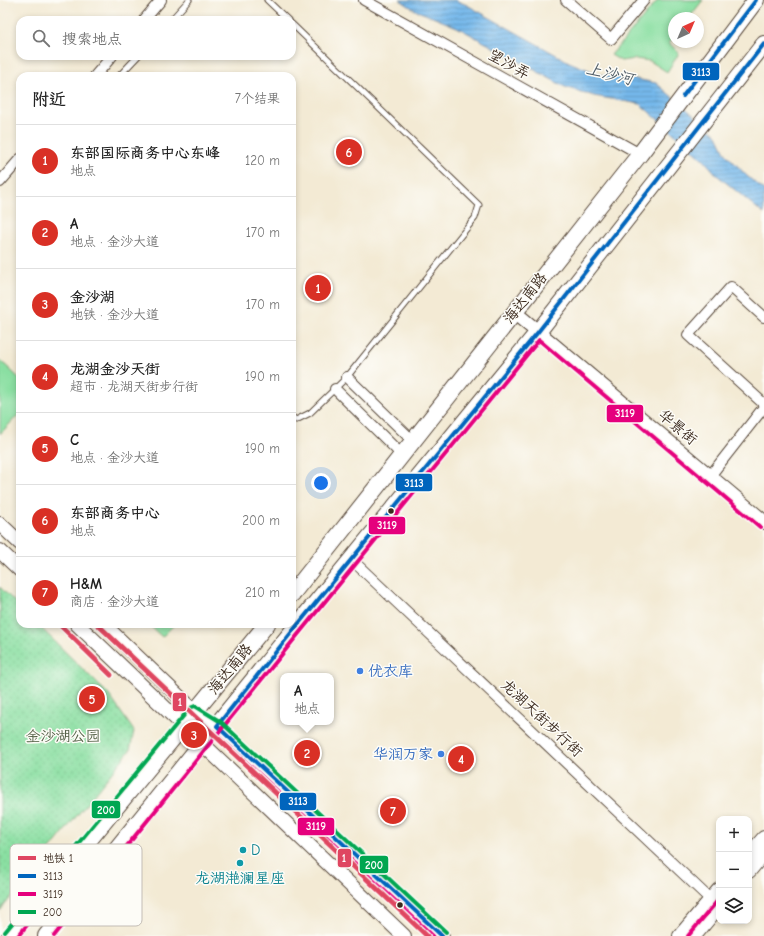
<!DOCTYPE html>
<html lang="zh">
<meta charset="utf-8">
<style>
:root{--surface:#fff;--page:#f2f2f2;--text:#222;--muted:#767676;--line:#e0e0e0;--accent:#d93025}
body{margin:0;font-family:"Comic Neue","LXGW WenKai TC",sans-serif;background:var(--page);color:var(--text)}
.controls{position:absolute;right:12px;bottom:12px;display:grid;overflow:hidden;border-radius:8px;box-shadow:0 2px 6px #0003}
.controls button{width:36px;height:36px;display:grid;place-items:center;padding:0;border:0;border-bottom:1px solid var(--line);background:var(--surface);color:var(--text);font:20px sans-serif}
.compass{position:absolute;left:668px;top:12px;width:36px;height:36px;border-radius:50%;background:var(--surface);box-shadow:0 2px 6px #0003;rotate:44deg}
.you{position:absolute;left:321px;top:483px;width:14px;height:14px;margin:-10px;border:3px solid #fff;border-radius:50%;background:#1a73e8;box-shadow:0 0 0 6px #1a73e833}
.badge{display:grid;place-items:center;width:26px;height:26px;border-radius:50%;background:var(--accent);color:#fff;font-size:13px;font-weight:700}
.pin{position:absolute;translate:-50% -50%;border:2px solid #fff;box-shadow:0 1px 4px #0006}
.popup{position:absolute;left:280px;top:673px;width:54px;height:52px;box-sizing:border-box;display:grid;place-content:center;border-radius:8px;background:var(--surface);filter:drop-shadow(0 1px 3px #0005);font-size:13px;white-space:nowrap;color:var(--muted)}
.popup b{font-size:15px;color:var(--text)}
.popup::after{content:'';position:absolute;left:50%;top:100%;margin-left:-8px;border:8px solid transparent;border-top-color:var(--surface)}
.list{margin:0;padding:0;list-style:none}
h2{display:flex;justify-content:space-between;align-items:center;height:52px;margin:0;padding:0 16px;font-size:17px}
h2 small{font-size:13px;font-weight:400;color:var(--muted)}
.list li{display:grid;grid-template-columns:26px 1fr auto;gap:12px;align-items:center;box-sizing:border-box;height:72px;padding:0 16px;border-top:1px solid var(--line)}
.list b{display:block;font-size:15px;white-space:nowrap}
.list p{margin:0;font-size:13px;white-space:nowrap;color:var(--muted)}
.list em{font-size:13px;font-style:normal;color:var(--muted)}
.icon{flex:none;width:22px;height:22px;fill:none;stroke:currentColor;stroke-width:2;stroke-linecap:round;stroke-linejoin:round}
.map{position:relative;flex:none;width:764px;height:936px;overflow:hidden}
.search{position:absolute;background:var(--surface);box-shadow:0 2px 6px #0003;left:16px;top:16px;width:280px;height:44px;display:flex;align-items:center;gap:10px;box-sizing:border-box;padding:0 14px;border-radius:12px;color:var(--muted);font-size:15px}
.panel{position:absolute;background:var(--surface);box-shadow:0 2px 6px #0003;left:16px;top:72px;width:280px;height:556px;border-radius:12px}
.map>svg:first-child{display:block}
</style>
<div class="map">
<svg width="764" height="936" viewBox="0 0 764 936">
<defs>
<pattern id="park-dots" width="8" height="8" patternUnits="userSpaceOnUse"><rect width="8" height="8" fill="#8adfa2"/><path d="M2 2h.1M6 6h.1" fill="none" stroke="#78c08b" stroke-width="1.8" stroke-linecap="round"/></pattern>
<pattern id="water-rules" width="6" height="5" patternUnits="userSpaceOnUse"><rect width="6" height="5" fill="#75b8eb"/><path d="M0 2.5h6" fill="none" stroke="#6196be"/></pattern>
</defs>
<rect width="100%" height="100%" fill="#fdfcf7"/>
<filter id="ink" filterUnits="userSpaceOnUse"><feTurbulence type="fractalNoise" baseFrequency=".025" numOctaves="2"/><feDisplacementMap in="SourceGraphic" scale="8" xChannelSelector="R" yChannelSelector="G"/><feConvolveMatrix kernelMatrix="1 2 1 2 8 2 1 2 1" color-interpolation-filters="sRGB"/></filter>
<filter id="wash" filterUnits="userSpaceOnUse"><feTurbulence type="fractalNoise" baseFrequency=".012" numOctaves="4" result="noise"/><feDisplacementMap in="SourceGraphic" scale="16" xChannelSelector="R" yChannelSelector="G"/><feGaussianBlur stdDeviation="0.9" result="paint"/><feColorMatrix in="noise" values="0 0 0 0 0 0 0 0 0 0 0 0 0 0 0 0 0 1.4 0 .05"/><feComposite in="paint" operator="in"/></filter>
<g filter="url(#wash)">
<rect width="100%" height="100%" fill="#f3ead4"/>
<g fill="#8adfa2" stroke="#628460">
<polygon points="658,0 703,0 689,18 674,18 674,37 669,43 679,53 667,72 650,61 635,59 621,61 611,55"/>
<polygon points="0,360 20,379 20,413 0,434"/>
<polygon points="148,624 175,624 162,637"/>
</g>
<polygon fill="url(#park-dots)" stroke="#628460" points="0,587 20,607 20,624 37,624 109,695 134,731 130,750 0,911"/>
<polygon fill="url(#water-rules)" stroke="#587184" points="400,0 455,0 467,5 569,62 601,75 636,79 656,83 717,135 726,154 747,176 764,190 764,214 718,176 703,159 640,104 594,96 565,87 457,27 415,10"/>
</g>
<g filter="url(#ink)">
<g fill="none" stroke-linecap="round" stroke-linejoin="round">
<defs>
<g id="lane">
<polyline points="267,0 288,20"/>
<polyline points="171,20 189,0"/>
<polyline points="292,24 479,205 475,218 347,377 310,413 296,420 292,417"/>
<polyline points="119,76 138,56"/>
</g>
<g id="street">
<polyline points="364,0 640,154"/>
<polyline points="566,0 611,39 644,0"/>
<polyline points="144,20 161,0"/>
<polyline points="95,76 112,56"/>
<polyline points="0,182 20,159"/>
<polyline points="764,317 731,287 688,335 764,404"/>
<polyline points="347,377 413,441"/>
<polyline points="335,389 402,455"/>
<polyline points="710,476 764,407"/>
<polyline points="351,559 711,900"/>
</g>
<g id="secondary">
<polyline points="514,312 764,522"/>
<polyline points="0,524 20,543"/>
<polyline points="0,551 20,570"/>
<polyline points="77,624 404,936"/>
<polyline points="103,624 195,712 217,726 442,936"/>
<polyline points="749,855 764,838"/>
<polyline points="749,871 764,853"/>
<polyline points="680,936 719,890"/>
<polyline points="694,936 719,906"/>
</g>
<g id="primary">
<polyline points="292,594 640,154 756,0"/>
<polyline points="10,936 267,624"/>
<polyline points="46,936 291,633 538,332 764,44"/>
</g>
</defs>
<use href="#lane" stroke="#574739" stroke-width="7"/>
<use href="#street" stroke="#574739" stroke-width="12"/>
<use href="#secondary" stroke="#574739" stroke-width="16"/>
<use href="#primary" stroke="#574739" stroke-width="18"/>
<use href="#lane" stroke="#fff" stroke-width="5"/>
<use href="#street" stroke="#fff" stroke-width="10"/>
<use href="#secondary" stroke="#fff" stroke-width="14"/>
<use href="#primary" stroke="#fff" stroke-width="16"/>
<defs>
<g id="bus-1">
<polyline points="683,96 756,0"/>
<polyline points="442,936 217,726 291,633 538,332 764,44"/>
</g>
<g id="bus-2">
<polyline points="196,720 213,731 433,936"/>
<polyline points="18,936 60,885"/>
<polyline points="54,936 296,637 539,340 760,527"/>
<polyline points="688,936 719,899"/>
</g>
<polyline id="bus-3" points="5,932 190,708 195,706 221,722 446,932"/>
</defs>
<use href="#bus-1" stroke="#fdfcf7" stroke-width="7"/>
<use href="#bus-2" stroke="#fdfcf7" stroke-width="7"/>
<use href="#bus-3" stroke="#fdfcf7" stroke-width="7"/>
<use href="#bus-1" stroke="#0065bd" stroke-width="4"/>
<use href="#bus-2" stroke="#e5007d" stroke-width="4"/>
<use href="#bus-3" stroke="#00a651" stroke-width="4"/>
<defs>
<g id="metro-1">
<polyline points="59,624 111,675"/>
<polyline points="97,624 427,936"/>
</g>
</defs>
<use href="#metro-1" stroke="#fdfcf7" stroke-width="8"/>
<use href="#metro-1" stroke="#df4661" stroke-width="5"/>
</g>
</g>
<g fill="#3b2a1e" stroke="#fdfcf7" stroke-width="1.5">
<circle cx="391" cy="511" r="3.5"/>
<circle cx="400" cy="905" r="3.5"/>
</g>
<g fill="#3f7fe0" stroke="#fdfcf7" stroke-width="1.5">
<circle cx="360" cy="671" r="4"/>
<circle cx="441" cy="754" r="4"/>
</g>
<g fill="#0f9aa8" stroke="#fdfcf7" stroke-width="1.5">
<circle cx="243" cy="850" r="4"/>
<circle cx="240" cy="863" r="4"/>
</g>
<g text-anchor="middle" stroke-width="3" stroke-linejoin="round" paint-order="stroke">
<g font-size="15" fill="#3b2a1e" stroke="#fdfcf7">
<text transform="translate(509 64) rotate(29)" y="5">望沙弄</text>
<text transform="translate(525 298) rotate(-52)" y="5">海达南路</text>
<text transform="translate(678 427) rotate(40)" y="5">华景街</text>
<text transform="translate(230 669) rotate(-51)" y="5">海达南路</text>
<text transform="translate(542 718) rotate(43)" y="5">龙湖天街步行街</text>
</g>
<g font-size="15" fill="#366cbe" stroke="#fdfcf7" text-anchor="start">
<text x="368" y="676">优衣库</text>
<text x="433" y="759" text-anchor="end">华润万家</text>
</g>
<g font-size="15" fill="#536046" stroke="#fdfcf7">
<text x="63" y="741">金沙湖公园</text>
</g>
<g font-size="15" fill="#0d838f" stroke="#fdfcf7" text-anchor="start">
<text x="251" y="855">D</text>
<text x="240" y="883" text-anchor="middle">龙湖滟澜星座</text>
</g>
<g font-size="16" font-style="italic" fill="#4f5c66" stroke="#fdfcf7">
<text transform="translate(610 73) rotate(14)" y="6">上沙河</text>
</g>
</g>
<rect x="10" y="844" width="132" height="82" rx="6" fill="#fdfcf7" stroke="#c3bdb6" stroke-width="1"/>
<rect x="18" y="856" width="18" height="4" fill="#df4661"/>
<rect x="18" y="874" width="18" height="4" fill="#0065bd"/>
<rect x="18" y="892" width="18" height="4" fill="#e5007d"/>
<rect x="18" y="910" width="18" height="4" fill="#00a651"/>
<g font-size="11" fill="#3b2a1e">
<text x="43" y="862">地铁 1</text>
<text x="43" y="880">3113</text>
<text x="43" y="898">3119</text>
<text x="43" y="916">200</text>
</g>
<g stroke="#fdfcf7" stroke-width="1.5">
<rect x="682" y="62" width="38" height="19" rx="4" fill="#0065bd"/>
<rect x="606" y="404" width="38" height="19" rx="4" fill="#e5007d"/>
<rect x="395" y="473" width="38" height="19" rx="4" fill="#0065bd"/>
<rect x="368" y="516" width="38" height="19" rx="4" fill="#e5007d"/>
<rect x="172" y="692" width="15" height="20" rx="4" fill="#df4661"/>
<rect x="279" y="792" width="38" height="19" rx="4" fill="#0065bd"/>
<rect x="91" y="800" width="30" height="19" rx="4" fill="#00a651"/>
<rect x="297" y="817" width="38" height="19" rx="4" fill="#e5007d"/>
<rect x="337" y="848" width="15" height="20" rx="4" fill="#df4661"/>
<rect x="359" y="855" width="30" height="19" rx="4" fill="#00a651"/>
</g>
<g font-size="11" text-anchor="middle" font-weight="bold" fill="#fff">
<text x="701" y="76">3113</text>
<text x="625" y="417">3119</text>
<text x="414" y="487">3113</text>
<text x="387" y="529">3119</text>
<text x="180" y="706">1</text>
<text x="298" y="805">3113</text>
<text x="106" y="814">200</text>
<text x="316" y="830">3119</text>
<text x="344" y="862">1</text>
<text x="374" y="869">200</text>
</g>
</svg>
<div class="controls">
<button>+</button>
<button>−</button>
<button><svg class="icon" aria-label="layers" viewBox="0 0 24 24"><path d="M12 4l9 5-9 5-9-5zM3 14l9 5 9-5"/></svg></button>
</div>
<svg class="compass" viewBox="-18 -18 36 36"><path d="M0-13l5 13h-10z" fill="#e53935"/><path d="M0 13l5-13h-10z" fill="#767676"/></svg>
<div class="you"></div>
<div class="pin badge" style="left:318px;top:288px">1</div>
<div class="pin badge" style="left:307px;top:753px">2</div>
<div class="popup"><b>A</b>地点</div>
<div class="pin badge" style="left:194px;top:735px">3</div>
<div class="pin badge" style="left:461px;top:759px">4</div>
<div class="pin badge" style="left:92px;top:699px">5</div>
<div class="pin badge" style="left:349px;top:152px">6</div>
<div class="pin badge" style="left:393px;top:811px">7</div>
<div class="search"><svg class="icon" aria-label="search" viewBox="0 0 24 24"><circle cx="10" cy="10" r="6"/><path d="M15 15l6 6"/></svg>搜索地点</div>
<section class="panel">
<h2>附近<small>7个结果</small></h2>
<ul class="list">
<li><span class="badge">1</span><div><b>东部国际商务中心东峰</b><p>地点</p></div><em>120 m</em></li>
<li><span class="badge">2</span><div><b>A</b><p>地点 · 金沙大道</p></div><em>170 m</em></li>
<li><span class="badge">3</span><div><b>金沙湖</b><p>地铁 · 金沙大道</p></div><em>170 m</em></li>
<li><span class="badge">4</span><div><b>龙湖金沙天街</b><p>超市 · 龙湖天街步行街</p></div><em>190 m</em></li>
<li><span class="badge">5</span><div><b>C</b><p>地点 · 金沙大道</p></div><em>190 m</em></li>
<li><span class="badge">6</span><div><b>东部商务中心</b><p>地点</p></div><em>200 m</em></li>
<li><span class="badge">7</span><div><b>H&amp;M</b><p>商店 · 金沙大道</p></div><em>210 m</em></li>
</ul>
</section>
</div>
